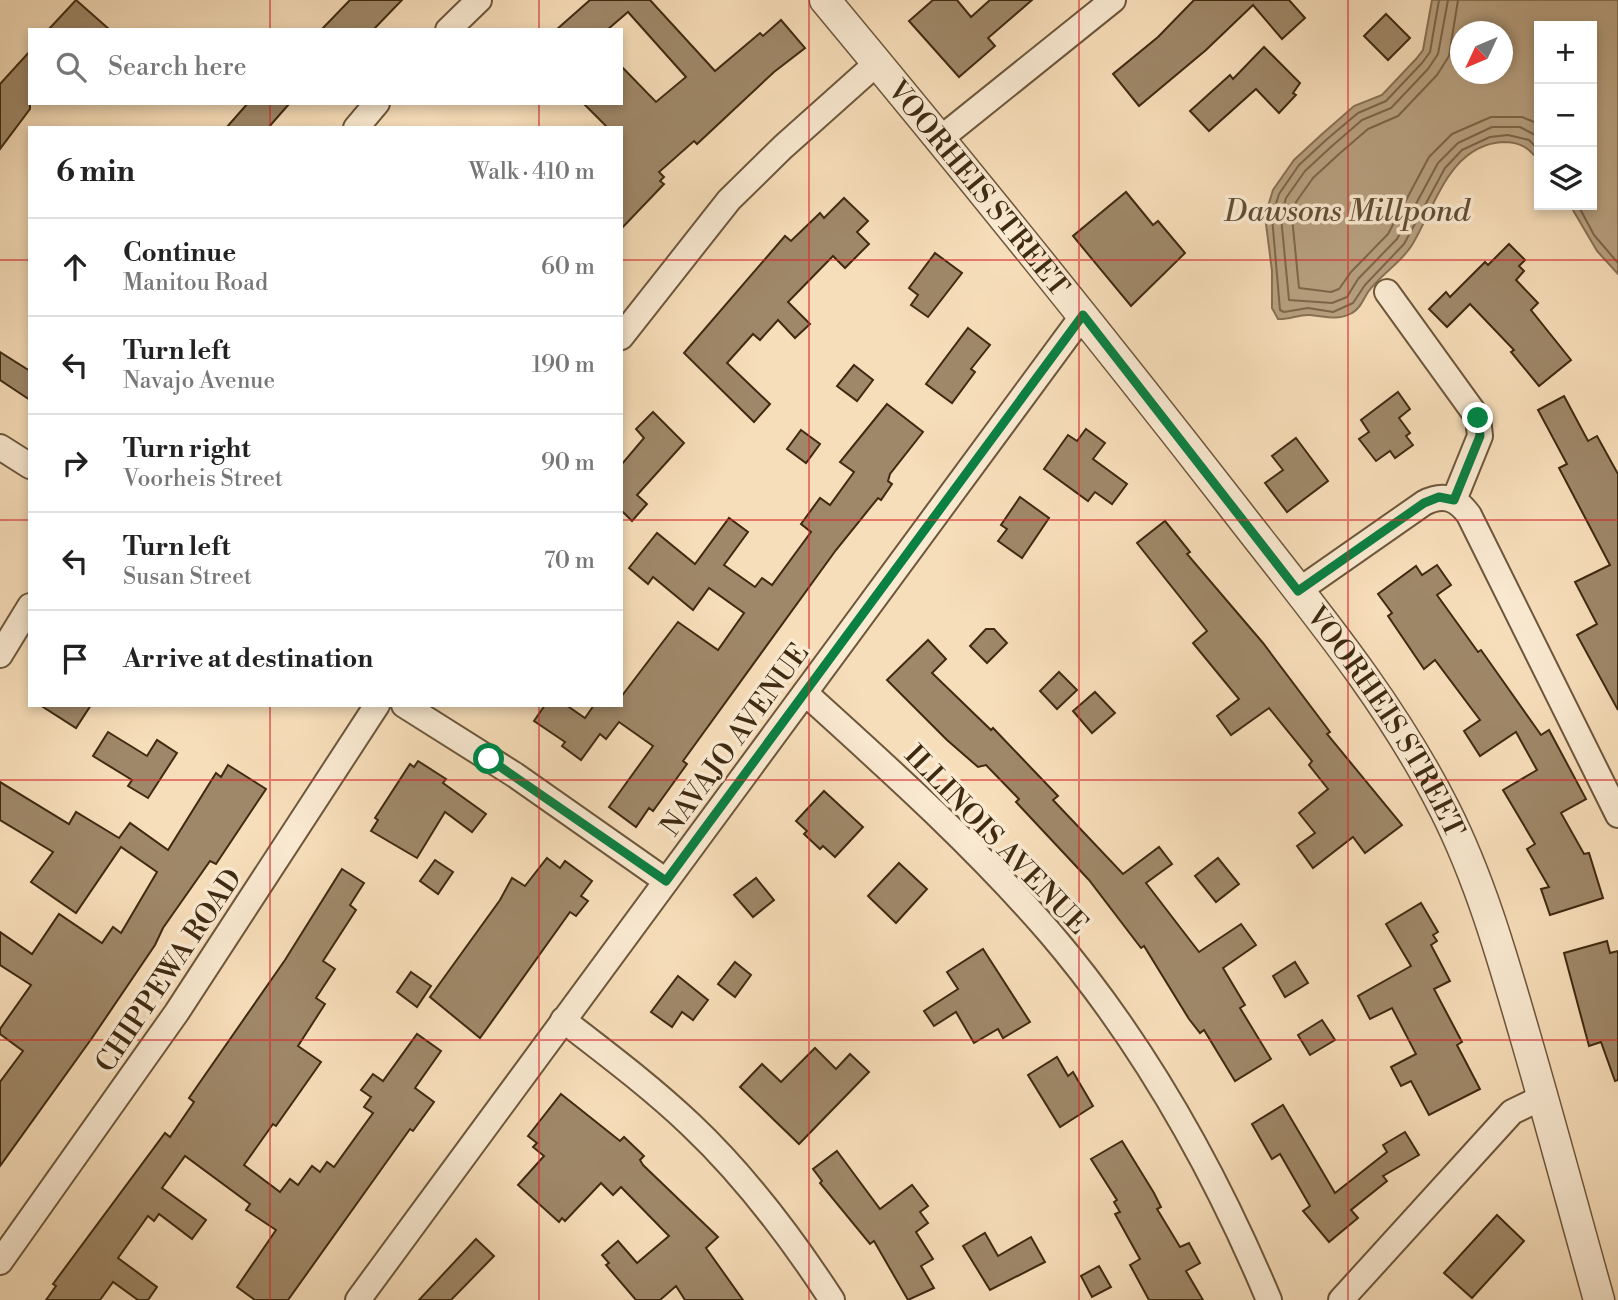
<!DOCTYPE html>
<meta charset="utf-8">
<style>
:root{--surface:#fff;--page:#f2f2f2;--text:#222;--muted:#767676;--line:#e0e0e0}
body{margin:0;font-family:"Libre Bodoni",serif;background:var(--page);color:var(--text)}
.controls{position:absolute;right:21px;top:21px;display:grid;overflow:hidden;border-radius:0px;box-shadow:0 4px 10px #0003}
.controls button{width:63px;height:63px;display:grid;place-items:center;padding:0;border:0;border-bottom:2px solid var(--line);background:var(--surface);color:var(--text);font:35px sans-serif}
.compass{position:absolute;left:1450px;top:21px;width:63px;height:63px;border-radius:50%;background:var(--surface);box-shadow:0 4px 10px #0003;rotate:226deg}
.stop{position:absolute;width:21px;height:21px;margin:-16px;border:5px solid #0b8043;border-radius:50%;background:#fff}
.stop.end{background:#0b8043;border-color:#fff;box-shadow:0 2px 7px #0008}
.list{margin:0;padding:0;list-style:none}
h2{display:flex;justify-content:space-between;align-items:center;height:91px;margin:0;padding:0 28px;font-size:30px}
h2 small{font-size:23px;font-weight:400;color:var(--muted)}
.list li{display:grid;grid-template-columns:46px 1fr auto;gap:21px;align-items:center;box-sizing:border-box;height:98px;padding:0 28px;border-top:2px solid var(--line)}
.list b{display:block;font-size:26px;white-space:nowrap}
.list p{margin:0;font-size:23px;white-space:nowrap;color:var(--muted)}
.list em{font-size:23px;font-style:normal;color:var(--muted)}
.icon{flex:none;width:38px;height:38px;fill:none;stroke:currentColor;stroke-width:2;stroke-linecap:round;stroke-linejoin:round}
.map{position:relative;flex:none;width:1618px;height:1300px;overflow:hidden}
.search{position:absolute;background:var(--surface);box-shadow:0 4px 10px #0003;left:28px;top:28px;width:595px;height:77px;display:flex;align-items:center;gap:18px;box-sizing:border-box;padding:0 24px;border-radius:0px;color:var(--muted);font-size:26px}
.panel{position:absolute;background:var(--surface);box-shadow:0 4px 10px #0003;left:28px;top:126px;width:595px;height:581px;border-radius:0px}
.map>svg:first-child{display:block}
</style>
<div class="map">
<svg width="1618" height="1300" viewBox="0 0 1618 1300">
<rect width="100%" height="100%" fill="#f7deba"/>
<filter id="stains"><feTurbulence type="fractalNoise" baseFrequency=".00286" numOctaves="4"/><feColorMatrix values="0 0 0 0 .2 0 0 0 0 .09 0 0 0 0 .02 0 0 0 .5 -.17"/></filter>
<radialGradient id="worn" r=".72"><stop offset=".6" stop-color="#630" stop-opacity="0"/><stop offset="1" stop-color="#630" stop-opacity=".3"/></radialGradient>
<path fill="#b8a181" stroke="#887154" stroke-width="2" fill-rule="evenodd" d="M1432,0h186v274l-21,-23 -27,-46h22v-179h-53v135c-10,-13 -18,-19 -36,-19 -54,3 -68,65 -91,103 -12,19 -31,29 -44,47 -5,8 -8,17 -16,21 -14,8 -28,3 -42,2 -11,-1 -21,5 -32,4l-6,-11v-37l-7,-55 8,-26 21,-30 27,-25 33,-29 28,-11 34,-36 7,-9zM1460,32h42v42h-42z"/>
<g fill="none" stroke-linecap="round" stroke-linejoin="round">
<g stroke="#7c6649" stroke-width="2">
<polyline points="1439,0 1430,52 1422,63 1386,101 1358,113 1326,140 1299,165 1279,194 1272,217 1280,310 1284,312 1308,308 1333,312 1353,303 1365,285 1404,244 1445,168 1462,150 1490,137 1508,135 1529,140 1539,150"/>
<polyline points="1448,0 1438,54 1428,69 1391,108 1362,120 1332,146 1305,171 1286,198 1281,217 1289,300 1332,303 1347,297 1358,279 1397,239 1438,163 1458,143 1492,127 1520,127 1539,137"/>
<polyline points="1458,0 1449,56 1437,75 1398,116 1368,129 1339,154 1313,178 1296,202 1292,217 1299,288 1331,292 1339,289 1351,272 1388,234 1429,157 1452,134 1491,117 1522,117 1539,124"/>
<polyline points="1578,205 1594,235 1618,263"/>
</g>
</g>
<g fill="#9f8869" stroke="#3f2a11" stroke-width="2">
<polygon points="76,0 110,30 48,30"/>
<polygon points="350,0 402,0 373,30 321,30"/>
<polygon points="590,0 650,0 715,71 760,33 763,36 781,20 805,48 774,72 697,144 694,141 659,172 664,177 660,181 664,184 621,229 621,128 608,128 583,103 621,103 621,66 656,102 686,77 628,12 607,30 556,30"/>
<polygon points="933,0 957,0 971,17 990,0 1032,0 988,38 995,46 959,77 909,21"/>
<polygon points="1194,0 1289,0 1305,18 1282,39 1253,5 1206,50 1139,106 1113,74 1158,37"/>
<polygon points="1386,14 1410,38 1388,60 1364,36"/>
<polygon points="1264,47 1300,83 1293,93 1296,95 1279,113 1256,89 1209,131 1190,111 1230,75 1233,79"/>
<polygon points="30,51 30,109 0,149 0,84"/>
<polygon points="248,103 290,103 268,128 226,128"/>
<polygon points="1126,192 1153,225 1158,221 1185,253 1131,306 1073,236"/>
<polygon points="844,198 868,221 857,232 869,244 845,268 833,256 788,302 810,324 795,338 778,320 760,340 753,334 727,363 770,404 754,422 684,353 785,236 791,241 820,213 824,218"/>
<polygon points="1509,244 1525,260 1519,266 1524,271 1516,280 1538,303 1531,310 1571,360 1539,386 1511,352 1514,350 1470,304 1447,327 1429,309 1446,292 1450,297 1485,262 1488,265"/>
<polygon points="935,253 962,273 928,317 911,305 918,295 909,288"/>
<polygon points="968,328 990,345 971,369 975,372 952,403 926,384"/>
<polygon points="0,352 30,371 30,400 0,380"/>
<polygon points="854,365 873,380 857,401 837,386"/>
<polygon points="1398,392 1410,409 1399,418 1410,433 1406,436 1413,445 1395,458 1390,451 1376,461 1359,439 1369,432 1361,420"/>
<polygon points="1564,396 1588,441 1597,436 1618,474 1618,710 1577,635 1597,624 1575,582 1610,565 1559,468 1567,464 1538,410"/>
<polygon points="887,404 923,432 890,474 888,481 892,484 881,500 878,498 836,550 683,761 687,764 653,811 649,808 636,827 609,807 653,746 619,722 606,739 600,734 581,760 562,746 565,742 534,721 545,705 566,705 585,718 594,705 621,705 621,697 678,622 718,650 744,613 709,588 693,610 653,577 648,584 629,568 657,533 695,564 729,518 748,532 724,565 755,587 762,578 772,585 811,532 801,524 820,498 830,505 854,472 840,462"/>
<polygon points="653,412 684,443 637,495 647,504 632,521 623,512 621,515 621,465 644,438 636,429"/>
<polygon points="1086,429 1105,443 1093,459 1127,484 1112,504 1095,492 1088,501 1044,469 1068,435 1077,441"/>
<polygon points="801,430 820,444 806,463 787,449"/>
<polygon points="1296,438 1328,481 1287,512 1265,483 1283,470 1272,456"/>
<polygon points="1020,497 1049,518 1022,558 998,541 1007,529 1001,525"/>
<polygon points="1165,521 1190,552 1187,554 1263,643 1330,732 1327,734 1402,825 1365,853 1353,837 1313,868 1297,846 1315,833 1299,813 1328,789 1309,765 1312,761 1269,708 1231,735 1217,716 1239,699 1193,643 1207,631 1137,543"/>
<polygon points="1437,565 1451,585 1437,595 1478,652 1481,650 1541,735 1549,730 1586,799 1561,813 1584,854 1589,853 1603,898 1550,915 1541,889 1549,887 1527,849 1535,844 1503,790 1537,770 1516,732 1480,756 1464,731 1480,720 1435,660 1424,669 1388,616 1392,613 1378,594 1416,566 1422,575"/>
<polygon points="986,629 994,629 1007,643 987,663 970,646"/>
<polygon points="928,640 946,659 932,673 991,730 993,728 1058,796 1053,800 1123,874 1159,847 1172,864 1146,883 1199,952 1241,924 1256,945 1223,968 1245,1005 1240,1008 1271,1059 1235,1081 1204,1030 1200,1033 1189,1019 1144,946 1141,948 1089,880 1016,802 1019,799 986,765 978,767 947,740 887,680"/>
<polygon points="1059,672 1077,690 1057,709 1040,691"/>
<polygon points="1095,692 1115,713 1092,733 1073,711"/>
<polygon points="40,705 91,705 76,728"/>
<polygon points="108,732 147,756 157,740 177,753 148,798 128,786 132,780 93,756"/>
<polygon points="418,761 446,779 443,783 486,814 472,832 445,812 417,858 371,831 378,820 375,818 410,764 414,767"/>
<polygon points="228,765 266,789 216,864 210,861 163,928 155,945 92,1038 0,1166 0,1082 23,1051 0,1034 0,1029 31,985 0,965 0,932 32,954 59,914 102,943 113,927 121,933 157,872 121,847 76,913 31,882 53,852 0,820 0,782 69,824 76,812 119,838 130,823 168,850 216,773 221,777"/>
<polygon points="824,791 863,827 835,857 823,846 820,849 804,834 807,831 796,821"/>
<polygon points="547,858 560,868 565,861 592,881 581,896 588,901 576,916 570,912 480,1038 430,997 500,900 512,878 525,886"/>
<polygon points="1218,858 1239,884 1216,902 1195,876"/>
<polygon points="435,860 453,872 438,894 420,881"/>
<polygon points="899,863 927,889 896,923 868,896"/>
<polygon points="342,869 364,883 350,905 356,910 323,961 335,969 316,998 325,1004 298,1046 321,1062 276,1126 273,1124 244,1165 280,1192 290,1179 298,1185 312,1166 320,1172 327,1162 334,1167 373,1113 364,1107 371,1097 361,1090 373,1074 383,1081 417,1034 441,1051 415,1088 434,1102 413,1131 410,1129 288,1300 255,1300 237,1287 276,1230 246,1210 250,1204 185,1156 162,1188 206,1220 192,1239 159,1214 154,1221 148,1216 118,1258 157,1287 148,1300 138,1300 113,1282 100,1300 46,1300 56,1286 53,1284 165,1133 170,1137 194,1102 189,1098 285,960"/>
<polygon points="756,878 774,900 753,917 734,895"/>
<polygon points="1421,903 1438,932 1433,935 1437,941 1431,945 1450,981 1434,989 1462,1042 1457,1045 1480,1089 1429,1115 1411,1081 1401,1086 1391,1067 1416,1054 1392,1008 1370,1019 1358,996 1411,966 1386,924"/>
<polygon points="1607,941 1610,953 1618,951 1618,1080 1615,1081 1601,1042 1589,1046 1564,953"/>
<polygon points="983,949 1030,1022 1003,1038 998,1029 974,1043 956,1012 934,1026 924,1011 958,989 947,972"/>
<polygon points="735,962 751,975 735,997 718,984"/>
<polygon points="1295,962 1308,983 1285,997 1273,976"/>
<polygon points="411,972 431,986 417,1007 397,992"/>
<polygon points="678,976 708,1000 693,1020 682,1012 672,1027 651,1012"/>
<polygon points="1322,1020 1335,1040 1310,1055 1298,1035"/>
<polygon points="815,1048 836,1069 850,1054 869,1072 799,1144 740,1087 762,1064 781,1082"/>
<polygon points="1057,1057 1068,1076 1073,1072 1093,1106 1060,1127 1028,1075"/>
<polygon points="561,1094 615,1137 620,1141 624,1137 644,1156 640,1160 643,1165 718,1237 706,1248 743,1300 685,1300 676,1286 660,1300 636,1300 606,1265 609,1263 602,1255 618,1241 637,1263 669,1236 621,1187 613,1195 601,1183 565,1221 562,1218 559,1222 518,1185 544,1156 533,1147 537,1143 528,1136"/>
<polygon points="1283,1105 1335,1193 1387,1152 1383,1145 1405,1132 1419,1155 1383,1176 1387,1181 1351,1210 1358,1218 1329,1242 1303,1211 1310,1206 1280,1154 1272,1159 1252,1124"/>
<polygon points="1122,1141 1154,1193 1161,1207 1157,1209 1180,1247 1189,1243 1200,1263 1186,1271 1203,1300 1149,1300 1130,1265 1140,1259 1115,1214 1120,1212 1114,1202 1117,1200 1091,1159"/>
<polygon points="837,1151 880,1209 912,1185 928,1206 920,1212 928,1223 916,1232 933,1259 921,1266 934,1288 908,1300 874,1241 870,1244 820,1183 822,1181 813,1169"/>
<polygon points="1497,1215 1524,1241 1472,1298 1444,1273"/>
<polygon points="985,1233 998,1256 1031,1237 1045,1262 990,1290 963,1246"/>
<polygon points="476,1239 494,1256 451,1300 419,1300"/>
<polygon points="1099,1266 1111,1287 1092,1297 1081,1276"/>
</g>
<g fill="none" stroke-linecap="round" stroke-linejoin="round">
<defs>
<g id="minor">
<polyline points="448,30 479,0"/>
<polyline points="356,128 377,103"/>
<polyline points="940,139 1113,0"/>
<polyline points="1387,292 1478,418 1480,436 1454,500"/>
<polyline points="621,337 729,200 783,147 877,63"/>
<polyline points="0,447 30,466"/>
<path d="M1298,591l126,-88c19,-10 33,-5 45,12l149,300"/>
<polyline points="0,655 30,606"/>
<path d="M805,693c85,77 170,153 245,240 93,109 164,236 219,367"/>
<polyline points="404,705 515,775 666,881"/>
<path d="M563,1020c44,34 88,67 128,105 55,52 100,112 141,175"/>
<polyline points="0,1262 177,1012 377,705"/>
<polyline points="358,1300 1083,315"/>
<polyline points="1341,1300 1512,1112 1543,1097"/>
</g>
<g id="tertiary">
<path id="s1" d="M825,0c138,166 274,334 407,505 75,97 156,192 212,303 36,71 58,148 80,224 26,89 50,179 75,268"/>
</g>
</defs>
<use href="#minor" stroke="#6d573b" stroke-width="28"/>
<use href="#tertiary" stroke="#6d573b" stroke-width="33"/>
<use href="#minor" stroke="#faead2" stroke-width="24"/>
<use href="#tertiary" stroke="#faead2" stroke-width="30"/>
</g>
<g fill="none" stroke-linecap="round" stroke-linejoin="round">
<polyline stroke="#0b8043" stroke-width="9" points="489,759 666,881 1083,315 1298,591 1424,503 1439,497 1454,500 1480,436 1478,418"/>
</g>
<path fill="none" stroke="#d62828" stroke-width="2" stroke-opacity="0.55" d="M270,0v30M539,0v30M809,0v1300M1079,0v1300M1348,0v1300M270,103v25M539,103v25M0,260h30M621,260h997M0,520h30M621,520h997M270,705v595M539,705v595M0,780h1618M0,1040h1618"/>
<g text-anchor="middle" stroke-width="7" stroke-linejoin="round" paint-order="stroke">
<g font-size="28" fill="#3f2a11" stroke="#faead2">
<text dy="10" stroke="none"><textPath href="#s1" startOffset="243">VOORHEIS STREET</textPath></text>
<text dy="10" stroke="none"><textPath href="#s1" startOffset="915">VOORHEIS STREET</textPath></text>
<text transform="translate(734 739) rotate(-54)" y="10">NAVAJO AVENUE</text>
<text transform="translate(997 839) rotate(46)" y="10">ILLINOIS AVENUE</text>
<text transform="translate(168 970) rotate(-56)" y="10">CHIPPEWA ROAD</text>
</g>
<g font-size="30" font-style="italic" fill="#634e33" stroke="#faead2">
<text x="1347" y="221">Dawsons Millpond</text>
</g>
</g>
<rect width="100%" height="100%" filter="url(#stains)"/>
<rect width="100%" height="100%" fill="url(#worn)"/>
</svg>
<div class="controls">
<button>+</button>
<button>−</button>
<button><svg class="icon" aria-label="layers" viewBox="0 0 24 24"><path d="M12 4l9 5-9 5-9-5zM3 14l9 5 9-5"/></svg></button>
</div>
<svg class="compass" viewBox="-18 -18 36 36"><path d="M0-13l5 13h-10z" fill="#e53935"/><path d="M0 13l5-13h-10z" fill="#767676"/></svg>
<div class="stop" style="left:489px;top:759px"></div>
<div class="stop end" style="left:1478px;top:418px"></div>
<div class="search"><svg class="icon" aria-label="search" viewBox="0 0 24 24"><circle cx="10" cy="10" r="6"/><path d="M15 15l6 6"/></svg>Search here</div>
<section class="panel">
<h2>6 min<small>Walk · 410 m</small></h2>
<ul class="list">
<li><svg class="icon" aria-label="ahead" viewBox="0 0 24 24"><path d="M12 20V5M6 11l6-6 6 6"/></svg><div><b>Continue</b><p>Manitou Road</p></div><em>60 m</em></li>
<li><svg class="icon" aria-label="left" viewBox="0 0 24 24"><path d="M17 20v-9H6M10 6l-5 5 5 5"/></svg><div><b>Turn left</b><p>Navajo Avenue</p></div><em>190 m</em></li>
<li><svg class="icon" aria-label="right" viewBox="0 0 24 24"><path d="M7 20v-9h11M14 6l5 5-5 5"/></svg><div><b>Turn right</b><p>Voorheis Street</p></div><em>90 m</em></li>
<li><svg class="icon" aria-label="left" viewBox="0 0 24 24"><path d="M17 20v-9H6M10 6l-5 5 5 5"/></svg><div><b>Turn left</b><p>Susan Street</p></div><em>70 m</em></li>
<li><svg class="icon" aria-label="arrive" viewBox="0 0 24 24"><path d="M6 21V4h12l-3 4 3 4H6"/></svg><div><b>Arrive at destination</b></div></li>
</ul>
</section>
</div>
